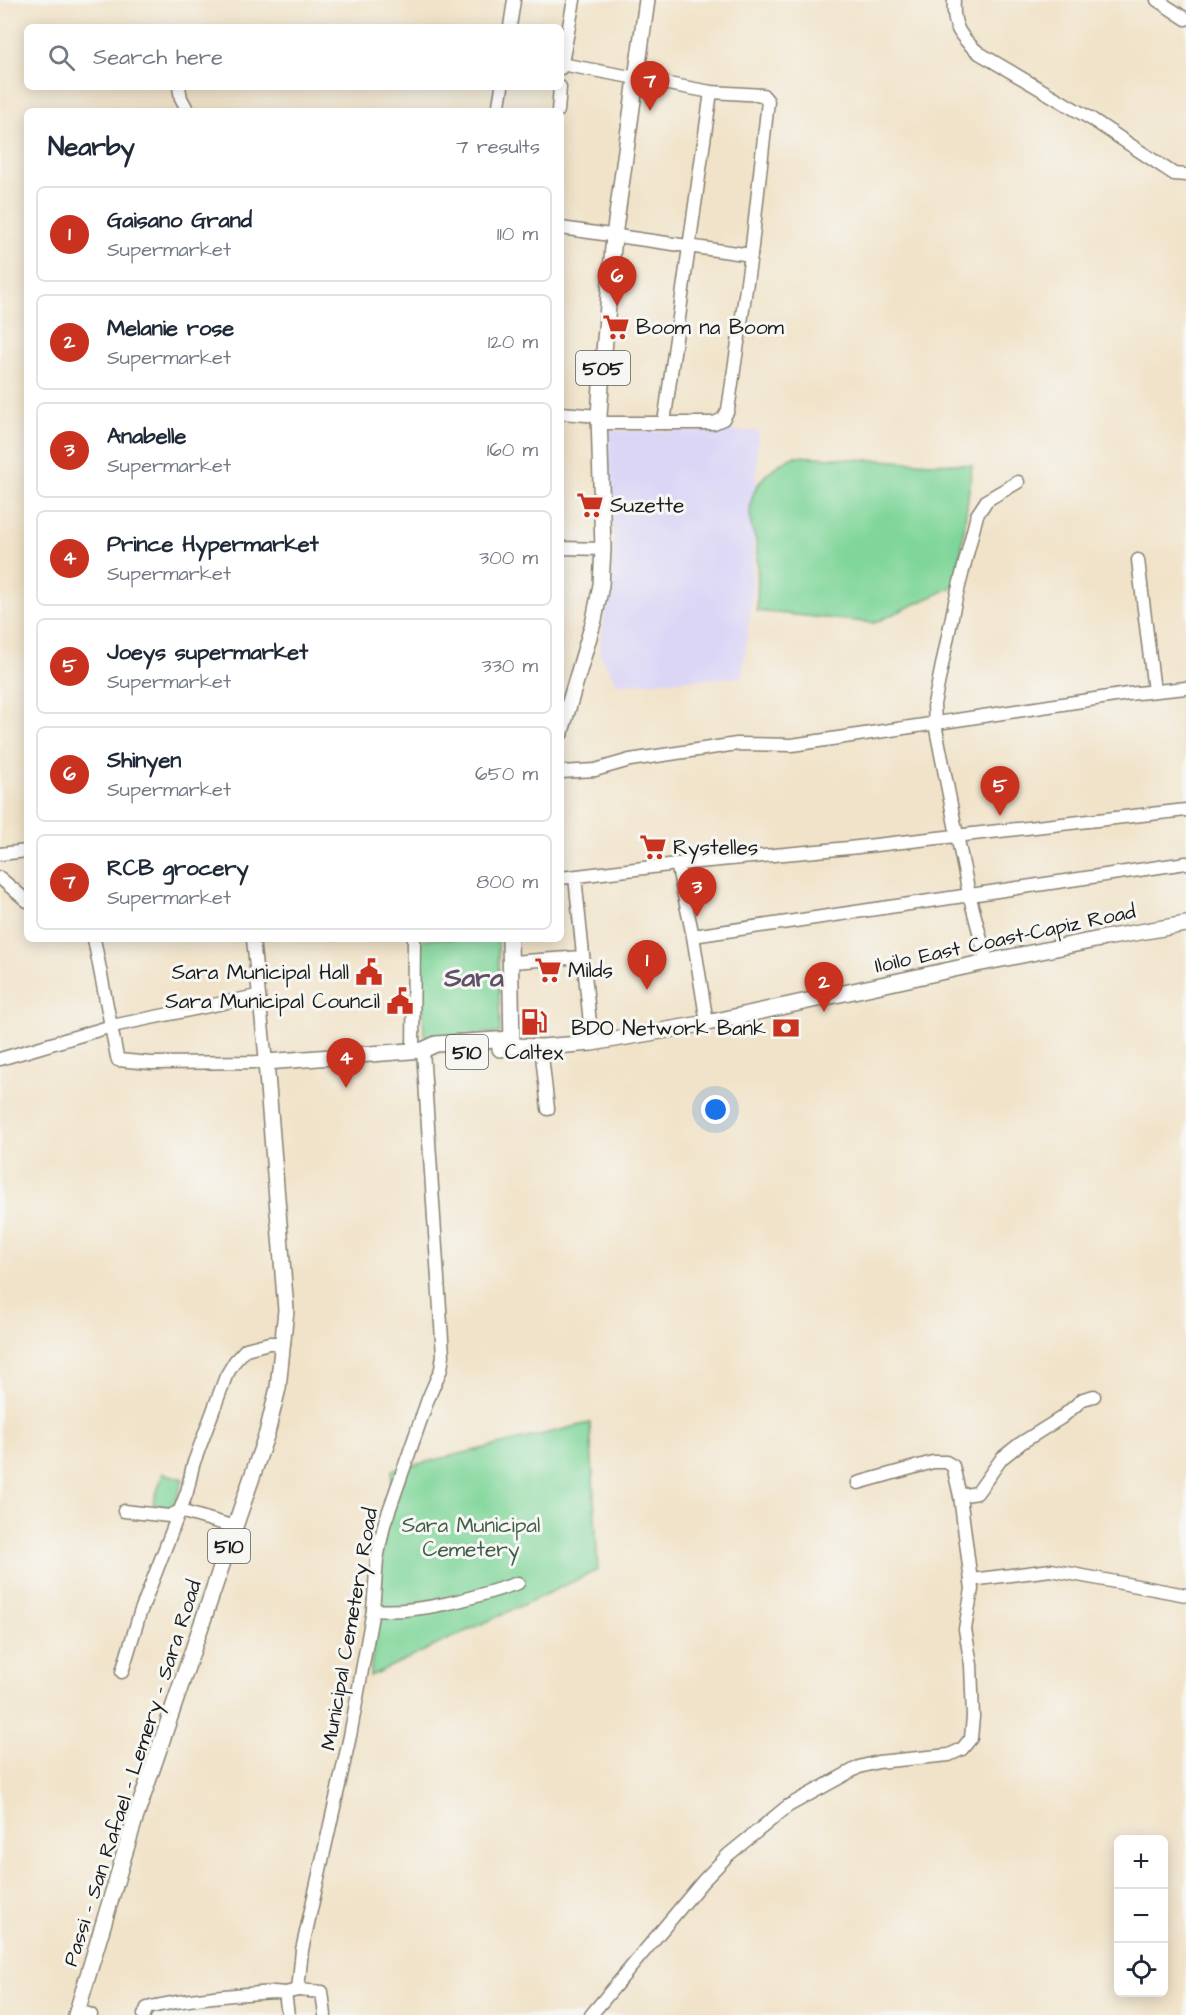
<!DOCTYPE html>
<meta charset="utf-8">
<style>
:root{--surface:#fff;--page:#f6f6f7;--text:#1f2937;--muted:#747a83;--line:#e0e1e3;--accent:#c8321e}
body{margin:0;font-family:"Architects Daughter",sans-serif;background:var(--page);color:var(--text)}
.controls{position:absolute;right:18px;bottom:18px;display:grid;overflow:hidden;border-radius:9px;box-shadow:0 3px 15px #0003}
.controls button{width:54px;height:54px;display:grid;place-items:center;padding:0;border:0;border-bottom:2px solid var(--line);background:var(--surface);color:var(--text);font:30px sans-serif}
.you{position:absolute;left:716px;top:1110px;width:21px;height:21px;margin:-15px;border:4px solid #fff;border-radius:50%;background:#1a73e8;box-shadow:0 0 0 9px #1a73e833}
.badge{display:grid;place-items:center;width:39px;height:39px;border-radius:50%;background:var(--accent);color:#fff;font-size:20px;font-weight:700}
.pin{position:absolute;translate:-50% -50px;filter:drop-shadow(0 2px 3px #0008)}
.pin::after{content:'';position:absolute;top:32px;width:21px;height:18px;background:inherit;clip-path:polygon(0 0,100% 0,50% 100%)}
.list{margin:0;padding:0;list-style:none}
h2{display:flex;justify-content:space-between;align-items:center;height:78px;margin:0;padding:0 24px;font-size:26px}
h2 small{font-size:20px;font-weight:400;color:var(--muted)}
.list li{display:grid;grid-template-columns:39px 1fr auto;gap:18px;align-items:center;box-sizing:border-box;height:96px;margin:0 12px 12px;padding:0 12px;border:2px solid var(--line);border-radius:9px}
.list b{display:block;font-size:22px;white-space:nowrap}
.list p{margin:0;font-size:20px;white-space:nowrap;color:var(--muted)}
.list em{font-size:20px;font-style:normal;color:var(--muted)}
.icon{flex:none;width:33px;height:33px;fill:none;stroke:currentColor;stroke-width:2;stroke-linecap:round;stroke-linejoin:round}
.map{position:relative;flex:none;width:1186px;height:2015px;overflow:hidden}
.search{position:absolute;background:var(--surface);box-shadow:0 3px 15px #0003;left:24px;top:24px;width:540px;height:66px;display:flex;align-items:center;gap:15px;box-sizing:border-box;padding:0 21px;border-radius:9px;color:var(--muted);font-size:22px}
.panel{position:absolute;background:var(--surface);box-shadow:0 3px 15px #0003;left:24px;top:108px;width:540px;height:834px;border-radius:9px}
.map>svg:first-child{display:block}
</style>
<div class="map">
<svg width="1186" height="2015" viewBox="0 0 1186 2015">
<rect width="100%" height="100%" fill="#f6f6f2"/>
<filter id="ink" filterUnits="userSpaceOnUse"><feTurbulence type="fractalNoise" baseFrequency=".0167" numOctaves="2"/><feDisplacementMap in="SourceGraphic" scale="12" xChannelSelector="R" yChannelSelector="G"/><feConvolveMatrix kernelMatrix="1 2 1 2 8 2 1 2 1" color-interpolation-filters="sRGB"/></filter>
<filter id="wash" filterUnits="userSpaceOnUse"><feTurbulence type="fractalNoise" baseFrequency=".008" numOctaves="4" result="noise"/><feDisplacementMap in="SourceGraphic" scale="24" xChannelSelector="R" yChannelSelector="G"/><feGaussianBlur stdDeviation="1.35" result="paint"/><feColorMatrix in="noise" values="0 0 0 0 0 0 0 0 0 0 0 0 0 0 0 0 0 1.4 0 .05"/><feComposite in="paint" operator="in"/></filter>
<g filter="url(#wash)">
<rect width="100%" height="100%" fill="#f1e3c9"/>
<polygon fill="#dcd6f6" points="608,431 758,431 752,596 742,677 618,684 599,653 614,553"/>
<g fill="#80d69a" stroke="#4e795b" stroke-width="1.5">
<path d="M795,456l177,9 -15,120 -83,38 -117,-12c0,-23 2,-47 -1,-70 -1,-6 -5,-11 -5,-18 -5,-35 15,-54 44,-67z"/>
<polygon points="420,939 498,939 500,1033 424,1036"/>
<polygon points="590,1423 598,1570 370,1676 392,1470"/>
<polygon points="163,1473 183,1479 173,1510 153,1504"/>
</g>
</g>
<g filter="url(#ink)">
<g fill="none" stroke-linecap="round" stroke-linejoin="round">
<defs>
<g id="minor">
<path d="M954,0c-2,26 6,37 25,53l114,67 81,54 12,1"/>
<polyline points="1157,0 1186,19"/>
<polyline points="510,27 514,0"/>
<polyline points="561,64 711,92 763,95 768,101 751,255 728,410 723,419 714,423 600,423"/>
<polyline points="561,68 574,0"/>
<polyline points="179,87 181,98 188,111"/>
<polyline points="498,111 502,87"/>
<polyline points="558,111 560,87"/>
<polyline points="561,228 751,255"/>
<polyline points="561,413 599,416"/>
<polyline points="664,423 711,92"/>
<polyline points="561,548 603,549"/>
<polyline points="1138,560 1154,691"/>
<polyline points="561,772 595,770 630,760 737,744 792,745 1128,694 1186,688"/>
<polyline points="0,854 27,851"/>
<polyline points="677,864 693,936 707,1023"/>
<polyline points="575,877 592,1043"/>
<polyline points="0,878 27,901"/>
<polyline points="561,878 677,864 849,848 1186,810"/>
<polyline points="693,936 1186,863"/>
<polyline points="94,939 117,1057 118,1060 151,1063 266,1062 253,939"/>
<polyline points="511,962 583,957"/>
<polyline points="987,962 969,894 957,835 935,724 934,704 955,602 977,515 987,500 1018,482"/>
<polyline points="541,1047 548,1109"/>
<polyline points="413,1050 414,939"/>
<polyline points="0,1059 112,1026 257,996"/>
<polyline points="960,1496 977,1493 1002,1458 1021,1443 1061,1418 1083,1399 1094,1396"/>
<polyline points="124,1511 169,1516 180,1511 235,1527"/>
<polyline points="971,1580 1051,1570 1186,1595"/>
<path d="M373,1610c47,4 100,-12 145,-27"/>
<polyline points="122,1672 140,1613 187,1492 193,1465 226,1376 235,1361 246,1349 269,1343 284,1343"/>
<polyline points="298,1990 322,1992 325,2015"/>
<polyline points="285,1993 298,1990 302,1950 350,1736 373,1610 377,1559 384,1525 428,1399 441,1369 443,1355 423,1050"/>
<polyline points="78,2010 91,2015"/>
<path d="M144,2015l3,-7c42,-10 84,-13 127,-16l11,1 3,22"/>
<polyline points="591,2015 703,1881 728,1855 788,1806 859,1767 878,1762 949,1755 962,1749 971,1738 973,1717 971,1665 965,1629 972,1589 960,1496 953,1466 946,1462 933,1462 858,1483"/>
</g>
<g id="major">
<polyline points="561,732 594,620 601,585 603,549 599,416 601,386 614,236 647,0"/>
<polyline points="510,939 512,1046"/>
<polyline points="500,1049 512,1046 541,1047 592,1043 707,1023 977,964 1105,938 1186,924"/>
<polyline points="76,2015 134,1822 267,1433 278,1388 286,1310 266,1062 423,1050 436,1044 511,1039"/>
</g>
</defs>
<use href="#minor" stroke="#868072" stroke-width="15"/>
<use href="#major" stroke="#868072" stroke-width="18"/>
<use href="#minor" stroke="#fff" stroke-width="12"/>
<use href="#major" stroke="#fff" stroke-width="15"/>
</g>
</g>
<defs>
<symbol id="supermarket-bare" viewBox="-9 -9 18 18"><path d="M-6-5.5h2.5l.6 2H6L4.5 2H-2.5L-4.4-4H-6ZM-1.5 3.2a1.3 1.3 0 1 0 .1 0ZM3 3.2a1.3 1.3 0 1 0 .1 0Z" fill="#c8321e" stroke="#f6f6f2" stroke-width="2.5" paint-order="stroke"/></symbol>
<symbol id="civic-bare" viewBox="-9 -9 18 18"><path d="M-.6-6.5H3V-4.5H.6V-3L4-1V1h2V6H-6V1h2V-1L-.6-3ZM-1.2 2.5V6h2.4V2.5Z" fill="#c8321e" stroke="#f6f6f2" stroke-width="2.5" paint-order="stroke"/></symbol>
<symbol id="fuel-bare" viewBox="-9 -9 18 18"><path d="M-5.5-6h7V0h2V4h1.3V-2.5L3-4.5l.8-.8L6-3V5H2.5V1h-1V6h-7ZM-4.2-4.7v3.2H.2V-4.7Z" fill="#c8321e" stroke="#f6f6f2" stroke-width="2.5" paint-order="stroke"/></symbol>
<symbol id="bank-bare" viewBox="-9 -9 18 18"><path d="M-6-4H6V4H-6ZM0-2.3a2.3 2.3 0 1 0 0 4.6a2.3 2.3 0 1 0 0-4.6Z" fill="#c8321e" stroke="#f6f6f2" stroke-width="2.5" paint-order="stroke"/></symbol>
</defs>
<g fill-rule="evenodd">
<use href="#supermarket-bare" x="597" y="308" width="38" height="38"/>
<use href="#supermarket-bare" x="571" y="486" width="38" height="38"/>
<use href="#supermarket-bare" x="634" y="828" width="38" height="38"/>
<use href="#supermarket-bare" x="529" y="951" width="38" height="38"/>
<use href="#civic-bare" x="350" y="953" width="38" height="38"/>
<use href="#civic-bare" x="381" y="982" width="38" height="38"/>
<use href="#fuel-bare" x="515" y="1003" width="38" height="38"/>
<use href="#bank-bare" x="767" y="1009" width="38" height="38"/>
</g>
<g text-anchor="middle" stroke-width="6" stroke-linejoin="round" paint-order="stroke">
<g fill="#f6f6f2" stroke="#5d5d5c" stroke-width="1.5">
<rect x="576" y="351" width="54" height="34" rx="4.5"/>
<rect x="446" y="1035" width="42" height="34" rx="4.5"/>
<rect x="208" y="1529" width="42" height="34" rx="4.5"/>
</g>
<g font-size="20" font-weight="bold" fill="#1c1c1c">
<text x="603" y="375">505</text>
<text x="467" y="1059">510</text>
<text x="229" y="1553">510</text>
</g>
<g font-size="21" fill="#1c1c1c" stroke="#f6f6f2" text-anchor="start">
<text x="636" y="334">Boom na Boom</text>
<text x="610" y="512">Suzette</text>
<text x="673" y="854">Rystelles</text>
<text x="568" y="977">Milds</text>
<text x="349" y="979" text-anchor="end">Sara Municipal Hall</text>
<text x="380" y="1008" text-anchor="end">Sara Municipal Council</text>
<text x="766" y="1035" text-anchor="end">BDO Network Bank</text>
<text x="534" y="1059" text-anchor="middle">Caltex</text>
</g>
<g font-size="21" fill="#1c1c1c" stroke="#f6f6f2">
<text transform="translate(1005 938) rotate(-12)" y="7">Iloilo East Coast-Capiz Road</text>
<text transform="translate(349 1629) rotate(-80)" y="7">Municipal Cemetery Road</text>
<text transform="translate(132 1773) rotate(-72)" y="7">Passi – San Rafael – Lemery – Sara Road</text>
</g>
<g font-size="21" fill="#3f5d48" stroke="#f6f6f2">
<text x="471" y="1532">Sara Municipal<tspan x="471" dy="24">Cemetery</tspan></text>
</g>
<g font-size="27" font-weight="bold" fill="#5e5068" stroke="#f6f6f2">
<text x="474" y="986">Sara</text>
</g>
</g>
</svg>
<div class="controls">
<button>+</button>
<button>−</button>
<button><svg class="icon" aria-label="locate" viewBox="0 0 24 24"><circle cx="12" cy="12" r="6"/><path d="M12 2v4M12 18v4M2 12h4M18 12h4"/></svg></button>
</div>
<div class="you"></div>
<div class="pin badge" style="left:647px;top:990px">1</div>
<div class="pin badge" style="left:824px;top:1012px">2</div>
<div class="pin badge" style="left:697px;top:917px">3</div>
<div class="pin badge" style="left:346px;top:1088px">4</div>
<div class="pin badge" style="left:1000px;top:816px">5</div>
<div class="pin badge" style="left:617px;top:306px">6</div>
<div class="pin badge" style="left:650px;top:111px">7</div>
<div class="search"><svg class="icon" aria-label="search" viewBox="0 0 24 24"><circle cx="10" cy="10" r="6"/><path d="M15 15l6 6"/></svg>Search here</div>
<section class="panel">
<h2>Nearby<small>7 results</small></h2>
<ul class="list">
<li><span class="badge">1</span><div><b>Gaisano Grand</b><p>Supermarket</p></div><em>110 m</em></li>
<li><span class="badge">2</span><div><b>Melanie rose</b><p>Supermarket</p></div><em>120 m</em></li>
<li><span class="badge">3</span><div><b>Anabelle</b><p>Supermarket</p></div><em>160 m</em></li>
<li><span class="badge">4</span><div><b>Prince Hypermarket</b><p>Supermarket</p></div><em>300 m</em></li>
<li><span class="badge">5</span><div><b>Joeys supermarket</b><p>Supermarket</p></div><em>330 m</em></li>
<li><span class="badge">6</span><div><b>Shinyen</b><p>Supermarket</p></div><em>650 m</em></li>
<li><span class="badge">7</span><div><b>RCB grocery</b><p>Supermarket</p></div><em>800 m</em></li>
</ul>
</section>
</div>
